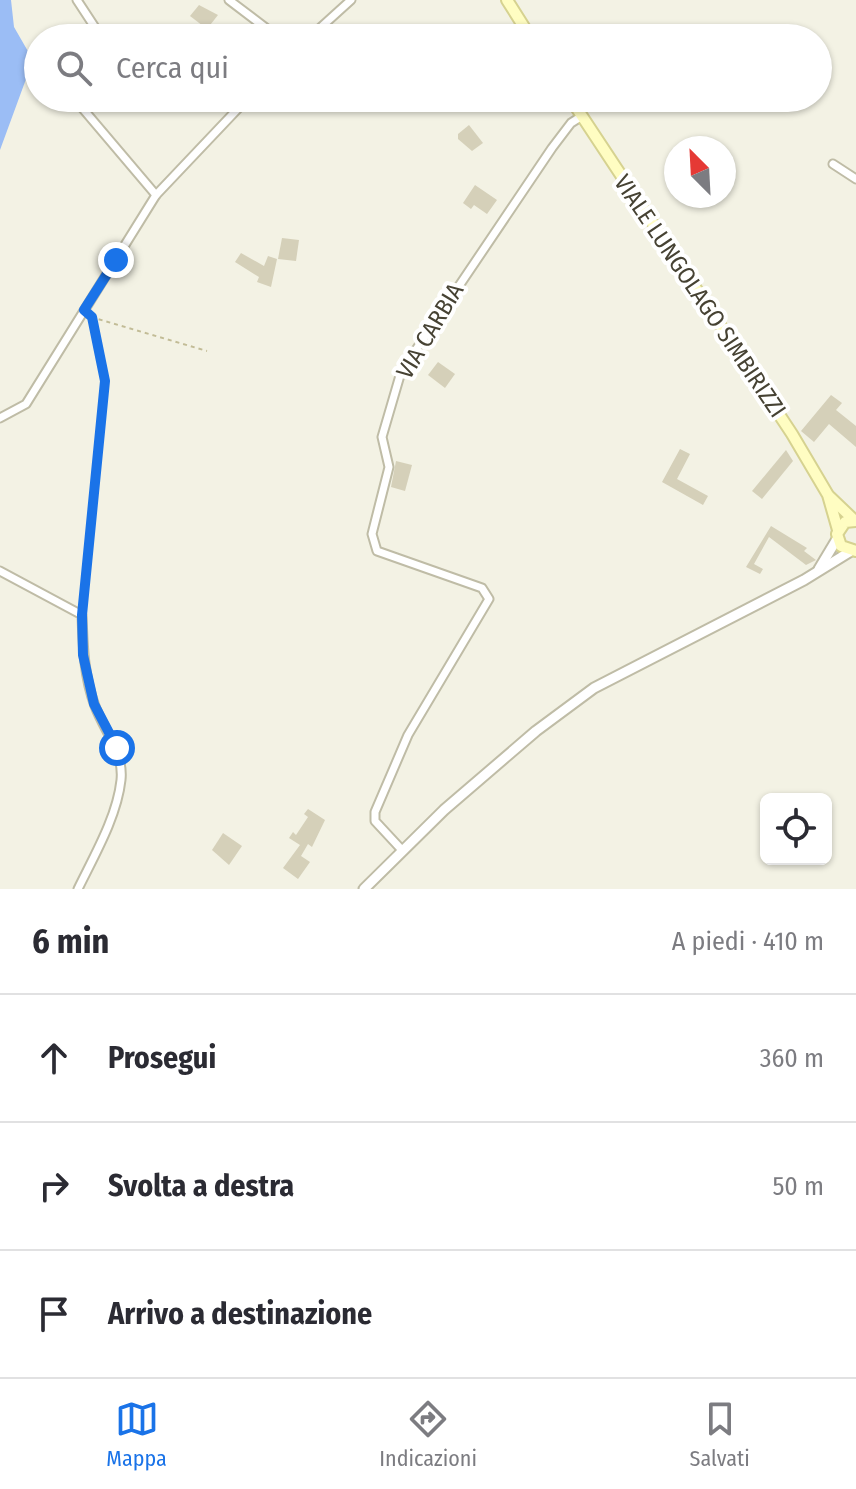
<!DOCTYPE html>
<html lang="it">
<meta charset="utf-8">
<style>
:root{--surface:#fff;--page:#f2f2f3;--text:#2b2b33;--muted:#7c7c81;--line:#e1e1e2;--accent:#1a73e8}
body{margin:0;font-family:"Fira Sans Condensed",sans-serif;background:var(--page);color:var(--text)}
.controls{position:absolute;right:24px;bottom:24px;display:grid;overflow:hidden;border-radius:12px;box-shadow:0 2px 6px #0004}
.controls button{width:72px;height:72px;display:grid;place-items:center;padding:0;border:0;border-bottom:2px solid var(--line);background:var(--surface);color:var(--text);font:40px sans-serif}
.compass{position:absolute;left:664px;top:136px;width:72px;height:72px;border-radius:50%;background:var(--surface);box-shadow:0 2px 6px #0004;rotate:336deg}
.stop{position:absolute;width:24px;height:24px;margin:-18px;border:6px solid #1a73e8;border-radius:50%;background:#fff}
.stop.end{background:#1a73e8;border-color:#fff;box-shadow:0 2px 8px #0008}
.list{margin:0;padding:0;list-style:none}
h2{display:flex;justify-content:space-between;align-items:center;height:104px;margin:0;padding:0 32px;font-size:34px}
h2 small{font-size:26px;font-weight:400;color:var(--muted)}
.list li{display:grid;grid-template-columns:52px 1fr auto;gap:24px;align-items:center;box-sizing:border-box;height:128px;padding:0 32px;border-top:2px solid var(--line)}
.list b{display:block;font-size:30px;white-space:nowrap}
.list em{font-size:26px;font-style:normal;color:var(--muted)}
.icon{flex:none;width:44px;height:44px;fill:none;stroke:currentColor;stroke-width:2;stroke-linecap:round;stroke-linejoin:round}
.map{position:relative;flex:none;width:856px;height:889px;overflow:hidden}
.search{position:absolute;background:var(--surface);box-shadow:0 2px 6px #0004;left:24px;right:24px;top:24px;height:88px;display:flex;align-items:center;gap:20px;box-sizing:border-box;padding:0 28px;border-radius:44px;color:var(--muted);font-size:30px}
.sheet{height:488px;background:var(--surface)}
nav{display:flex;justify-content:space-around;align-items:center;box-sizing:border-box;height:112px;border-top:2px solid var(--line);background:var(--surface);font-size:22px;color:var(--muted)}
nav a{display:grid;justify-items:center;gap:4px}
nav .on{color:var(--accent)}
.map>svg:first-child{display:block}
</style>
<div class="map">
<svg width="856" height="889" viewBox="0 0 856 889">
<rect width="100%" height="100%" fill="#f3f2e4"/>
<polygon fill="#9bbdf5" points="0,0 11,0 14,27 33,60 0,150"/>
<g fill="#d5d0b9">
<polygon points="199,5 218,15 207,29 190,16"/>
<polygon points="469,125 483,143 472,151 458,139 458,134"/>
<polygon points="475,185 497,200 487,214 474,205 471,209 463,203"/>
<polygon points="282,238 299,240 296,261 278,259"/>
<polygon points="241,253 264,266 268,256 277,259 271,287 257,282 259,277 235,262"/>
<polygon points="438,362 455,374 445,388 428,375"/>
<polygon points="831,395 842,403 836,410 856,426 856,447 829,424 814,442 801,431"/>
<polygon points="680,449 690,454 677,479 708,496 703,505 662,482"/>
<polygon points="786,450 793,461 762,499 752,491"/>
<polygon points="396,461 412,465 405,491 391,487"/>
<polygon points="771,526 807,548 804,551 816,560 806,565 769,537 754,564 763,569 760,574 746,567"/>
<polygon points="308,809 325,820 312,847 308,844 301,856 310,862 298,879 283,868 300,845 289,838 293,832 296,835 308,817 304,814"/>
<polygon points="223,833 242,846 229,865 212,850"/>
</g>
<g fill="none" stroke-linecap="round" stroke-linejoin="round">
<defs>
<g id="minor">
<polyline points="77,0 96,29 94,38"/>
<polyline points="229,0 279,38"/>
<polyline points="309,38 351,0"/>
<polyline points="79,98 78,103 156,195"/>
<polyline points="833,164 856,179"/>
<polyline points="0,418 26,404 156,195 248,98"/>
<path d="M0,571l82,44c1,31 2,62 13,91 9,25 29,46 26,74 -4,37 -27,76 -43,109"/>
<polyline points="401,849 375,821 375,812 408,735 489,599 482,588 377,551 372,534 389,467 382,437 401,372 552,148 571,123 582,116"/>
</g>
<g id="tertiary">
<polyline points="819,569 837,539"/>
<polyline points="364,889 444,810 536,731 594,688 804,580 851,551"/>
</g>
<g id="secondary">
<polyline points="507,0 531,38"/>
<polyline points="570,98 792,434 828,495 838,530"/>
<polyline points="830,497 855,521"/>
<polyline points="856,521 845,522 837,534 841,546 856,551"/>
</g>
</defs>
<use href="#minor" stroke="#bfbca6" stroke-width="11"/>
<use href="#tertiary" stroke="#bfbca6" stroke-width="13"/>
<use href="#secondary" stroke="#d6d290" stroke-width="14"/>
<g stroke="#c2bc96" stroke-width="2" stroke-dasharray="4 4" stroke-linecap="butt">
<polyline points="91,317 207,351"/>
<polyline points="83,606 105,381 92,317"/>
</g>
<use href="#minor" stroke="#fff" stroke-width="7"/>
<use href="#tertiary" stroke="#fff" stroke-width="9"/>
<use href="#secondary" stroke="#fffdc2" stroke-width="10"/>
</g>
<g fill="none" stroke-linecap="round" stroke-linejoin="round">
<polyline stroke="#1a73e8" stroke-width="10" points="116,260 84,310 92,317 105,381 82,615 83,655 94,704 117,748"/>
</g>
<g text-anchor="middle" stroke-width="8" stroke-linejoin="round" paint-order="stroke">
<g font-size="24" fill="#464233" stroke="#fff">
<text transform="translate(700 296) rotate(56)" y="8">VIALE LUNGOLAGO SIMBIRIZZI</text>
<text transform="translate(430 331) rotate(-59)" y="8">VIA CARBIA</text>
</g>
</g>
</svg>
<div class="controls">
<button><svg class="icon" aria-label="locate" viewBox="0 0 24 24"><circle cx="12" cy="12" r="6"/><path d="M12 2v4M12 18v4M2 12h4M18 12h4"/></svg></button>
</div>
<svg class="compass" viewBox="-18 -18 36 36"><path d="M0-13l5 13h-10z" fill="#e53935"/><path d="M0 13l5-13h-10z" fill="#7c7c81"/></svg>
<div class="stop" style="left:117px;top:748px"></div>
<div class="stop end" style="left:116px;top:260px"></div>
<div class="search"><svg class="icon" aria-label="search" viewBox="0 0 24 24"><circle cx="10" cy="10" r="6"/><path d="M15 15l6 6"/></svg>Cerca qui</div>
</div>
<section class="sheet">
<h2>6 min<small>A piedi · 410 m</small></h2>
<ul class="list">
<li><svg class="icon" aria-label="ahead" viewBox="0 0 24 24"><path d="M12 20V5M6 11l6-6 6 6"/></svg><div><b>Prosegui</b></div><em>360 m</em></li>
<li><svg class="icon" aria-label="right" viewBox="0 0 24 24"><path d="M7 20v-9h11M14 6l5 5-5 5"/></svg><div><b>Svolta a destra</b></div><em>50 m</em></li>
<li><svg class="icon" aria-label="arrive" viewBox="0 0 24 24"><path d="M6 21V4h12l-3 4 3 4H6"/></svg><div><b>Arrivo a destinazione</b></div></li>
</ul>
</section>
<nav>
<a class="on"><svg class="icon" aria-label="map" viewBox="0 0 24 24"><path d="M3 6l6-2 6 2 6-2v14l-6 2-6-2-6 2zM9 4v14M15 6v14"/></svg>Mappa</a>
<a><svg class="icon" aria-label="directions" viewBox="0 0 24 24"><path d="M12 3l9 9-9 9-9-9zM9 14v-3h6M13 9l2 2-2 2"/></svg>Indicazioni</a>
<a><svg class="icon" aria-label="saved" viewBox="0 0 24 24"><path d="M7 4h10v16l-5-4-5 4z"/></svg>Salvati</a>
</nav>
